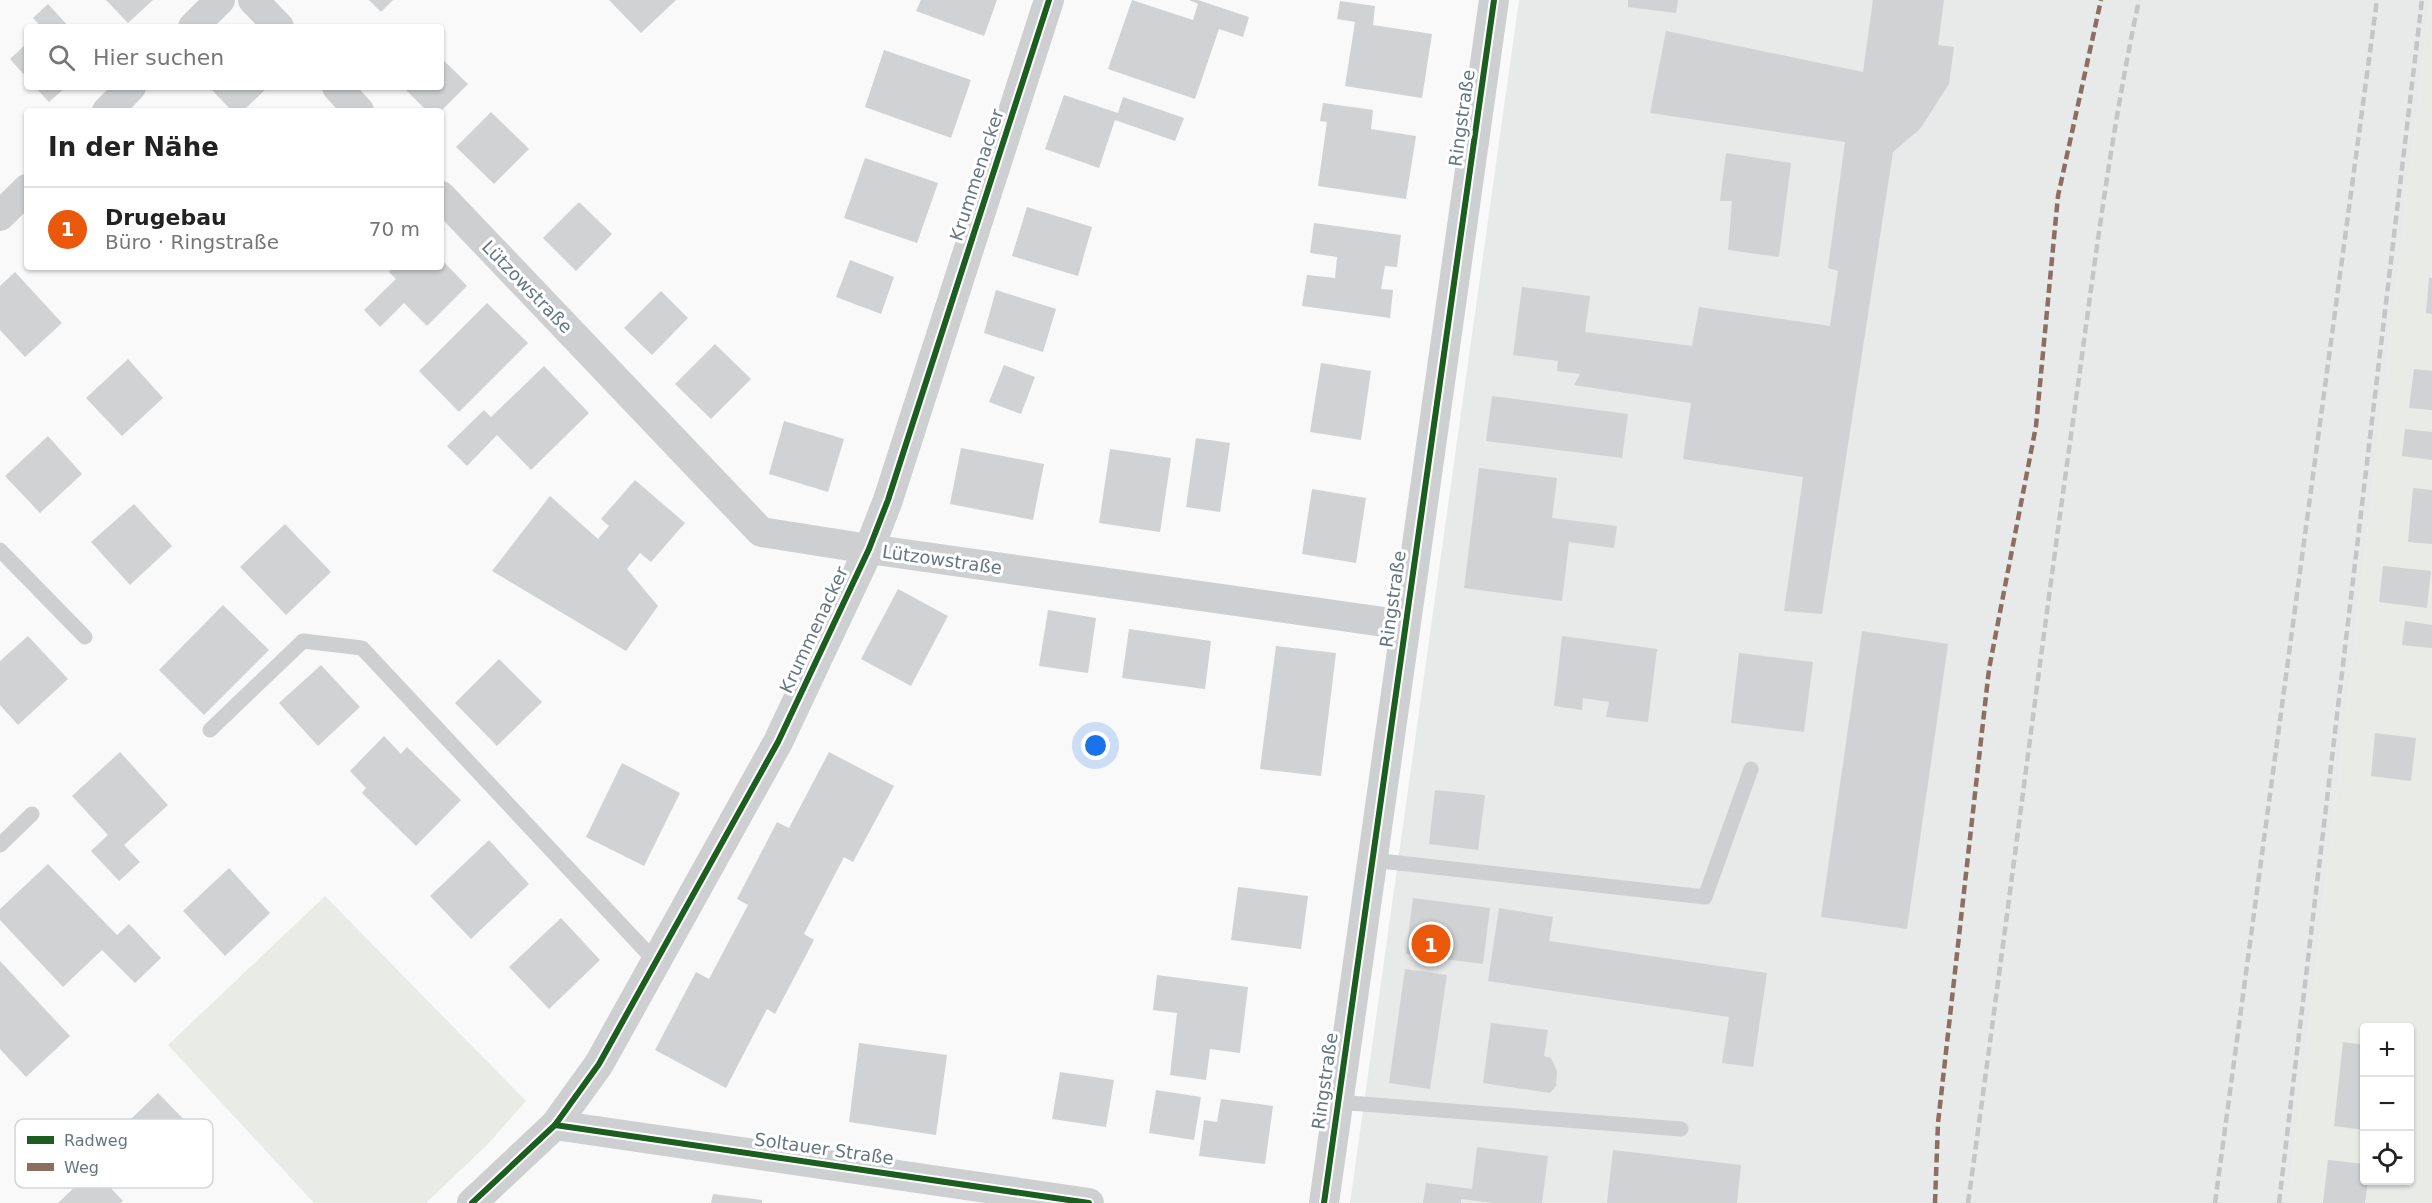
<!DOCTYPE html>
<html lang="de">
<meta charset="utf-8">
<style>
:root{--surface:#fff;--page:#f2f2f2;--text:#222;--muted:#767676;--line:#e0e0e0;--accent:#ea580c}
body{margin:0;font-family:"DejaVu Sans",sans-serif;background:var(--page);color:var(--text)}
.controls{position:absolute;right:18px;bottom:18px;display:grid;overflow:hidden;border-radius:6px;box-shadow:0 2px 4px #0004}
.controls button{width:54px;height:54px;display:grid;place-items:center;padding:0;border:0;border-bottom:2px solid var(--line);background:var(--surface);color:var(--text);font:30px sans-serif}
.you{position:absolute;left:1096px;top:746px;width:21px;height:21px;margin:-15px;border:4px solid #fff;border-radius:50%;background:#1a73e8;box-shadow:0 0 0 9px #1a73e833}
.badge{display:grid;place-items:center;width:39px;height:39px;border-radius:50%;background:var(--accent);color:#fff;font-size:20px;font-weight:700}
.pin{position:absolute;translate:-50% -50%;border:3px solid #fff;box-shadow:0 2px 6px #0006}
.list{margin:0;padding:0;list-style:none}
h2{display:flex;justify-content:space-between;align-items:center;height:78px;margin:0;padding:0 24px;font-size:26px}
h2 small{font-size:20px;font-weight:400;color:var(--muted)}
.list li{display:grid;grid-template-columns:39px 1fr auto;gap:18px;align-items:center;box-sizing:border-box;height:84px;padding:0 24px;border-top:2px solid var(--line)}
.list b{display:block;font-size:22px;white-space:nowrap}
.list p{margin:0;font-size:20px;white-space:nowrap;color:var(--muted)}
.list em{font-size:20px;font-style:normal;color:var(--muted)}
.icon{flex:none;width:33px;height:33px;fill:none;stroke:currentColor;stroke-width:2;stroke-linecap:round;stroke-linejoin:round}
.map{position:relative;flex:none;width:2432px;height:1203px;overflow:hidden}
.search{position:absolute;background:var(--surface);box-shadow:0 2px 4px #0004;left:24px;top:24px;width:420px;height:66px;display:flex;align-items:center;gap:15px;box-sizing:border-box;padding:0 21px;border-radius:6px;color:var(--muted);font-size:22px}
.panel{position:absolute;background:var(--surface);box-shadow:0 2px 4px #0004;left:24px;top:108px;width:420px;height:162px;border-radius:6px}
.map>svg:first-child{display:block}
</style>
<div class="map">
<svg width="2432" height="1203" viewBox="0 0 2432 1203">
<rect width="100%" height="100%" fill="#f9f9f9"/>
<polygon fill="#e8e9e9" points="1519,0 2430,0 2288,1203 1350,1203"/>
<g fill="#e8ebe6" fill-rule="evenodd">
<path d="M2430,0h2v1203h-144zM2364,1028h46v152h-46z"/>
<polygon points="325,896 526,1101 487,1145 426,1203 314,1203 168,1045"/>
</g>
<g fill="#d0d2d3">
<polygon points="106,0 153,0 128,23"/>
<polygon points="369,0 393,0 381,12"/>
<polygon points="609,0 676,0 641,33"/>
<polygon points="921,0 997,0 984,36 916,11"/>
<polygon points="1132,0 1193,20 1198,4 1189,0 1198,0 1249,17 1243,37 1219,29 1195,99 1108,69"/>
<polygon points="1628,0 1678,0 1676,13 1628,7"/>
<polygon points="1873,0 1944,0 1938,45 1954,47 1949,84 1920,129 1893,152 1822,614 1784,611 1803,477 1683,459 1691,403 1574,385 1580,374 1557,371 1558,361 1513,355 1522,287 1590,296 1585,332 1692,346 1699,307 1830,326 1838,271 1828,268 1845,142 1650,113 1666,31 1863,72"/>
<polygon points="1340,1 1375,6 1373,25 1432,34 1422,98 1345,86 1355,22 1337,19"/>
<polygon points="48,4 69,27 41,27 33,18"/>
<polygon points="27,43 27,78 10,59"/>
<polygon points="884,50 971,80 951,138 865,107"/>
<polygon points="441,58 468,84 441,111 427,111 403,87 441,87"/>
<polygon points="35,87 66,87 49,102"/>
<polygon points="209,87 268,87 243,111 232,111"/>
<polygon points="1064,95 1118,113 1123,97 1184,118 1175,141 1115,120 1099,168 1045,149"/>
<polygon points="1323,103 1373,110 1371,129 1416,136 1406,199 1318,186 1327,122 1320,121"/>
<polygon points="491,112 529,149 494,184 456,147"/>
<polygon points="1726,153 1791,163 1779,257 1728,250 1732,201 1720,201"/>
<polygon points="865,158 938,183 917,243 844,218"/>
<polygon points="579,202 612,234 576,271 543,238"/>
<polygon points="1027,207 1092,227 1078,276 1012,256"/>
<polygon points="1314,223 1401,235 1397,267 1385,266 1381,289 1393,290 1390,318 1302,306 1307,275 1335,278 1337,257 1310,253"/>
<polygon points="441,259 467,286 427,326 404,303 380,327 364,310 396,279 389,272 393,267 441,267"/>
<polygon points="850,260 894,277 881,314 836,297"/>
<polygon points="15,272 62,323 25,357 0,330 0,286"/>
<polygon points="2429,278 2432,278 2432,314 2426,313"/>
<polygon points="996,290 1056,309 1043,352 984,333"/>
<polygon points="661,291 688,318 652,355 624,328"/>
<polygon points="487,303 528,343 459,412 419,371"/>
<polygon points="715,344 751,379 711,419 675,384"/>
<polygon points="128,359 163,398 122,436 86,398"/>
<polygon points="1321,363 1371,371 1361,440 1310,432"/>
<polygon points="1004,365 1035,377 1021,414 989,402"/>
<polygon points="544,366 589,413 531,470 497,435 467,466 447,446 484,410 491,417"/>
<polygon points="2414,369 2432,371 2432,410 2409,408"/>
<polygon points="1492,396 1628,414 1622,458 1486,441"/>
<polygon points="784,421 844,439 828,492 769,474"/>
<polygon points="2405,429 2432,432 2432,460 2402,456"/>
<polygon points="48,436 82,474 40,513 5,476"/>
<polygon points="1196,438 1230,443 1220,512 1186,507"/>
<polygon points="961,448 1044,464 1033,520 950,504"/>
<polygon points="1110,449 1171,458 1160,532 1099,523"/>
<polygon points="1479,468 1557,478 1552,518 1617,526 1614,548 1569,542 1562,601 1464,588"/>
<polygon points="635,480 685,523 651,562 640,553 627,569 658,606 626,651 492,571 550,496 598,539 609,526 601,519"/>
<polygon points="2413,488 2432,490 2432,544 2408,542"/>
<polygon points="1312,489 1366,498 1356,563 1302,554"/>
<polygon points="134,504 172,546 130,585 91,542"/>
<polygon points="285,524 331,572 286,615 240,567"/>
<polygon points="2383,566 2431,571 2427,608 2379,602"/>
<polygon points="898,589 948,616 911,686 861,659"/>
<polygon points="223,605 269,650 204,715 159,670"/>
<polygon points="1048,610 1096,618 1088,673 1039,666"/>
<polygon points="2405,621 2432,625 2432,648 2402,645"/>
<polygon points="1129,629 1211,641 1205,689 1122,678"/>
<polygon points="1862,631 1948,644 1907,929 1821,917"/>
<polygon points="28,636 68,679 18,725 0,705 0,661"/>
<polygon points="1562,636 1657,649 1648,722 1606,717 1609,702 1583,698 1582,710 1554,706"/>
<polygon points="1276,646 1336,653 1321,776 1260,769"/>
<polygon points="1739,653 1813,662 1804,732 1731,723"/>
<polygon points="499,659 542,702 497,746 455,703"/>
<polygon points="321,665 360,707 318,746 279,703"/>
<polygon points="2375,733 2416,738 2411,781 2371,776"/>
<polygon points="384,736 401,754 407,747 461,800 416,846 362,793 366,788 350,771"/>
<polygon points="120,752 168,805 124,845 140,862 119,881 91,851 108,835 72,796"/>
<polygon points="829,752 894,786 853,862 844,857 804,934 814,940 775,1014 767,1009 726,1088 655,1050 696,972 709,979 748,905 737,899 777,822 789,828"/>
<polygon points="622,763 680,793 644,866 586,837"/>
<polygon points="1435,790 1485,795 1478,850 1429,844"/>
<polygon points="489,840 529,884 471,939 430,896"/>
<polygon points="48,864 117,935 129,924 161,958 135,983 102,950 63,987 0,920 0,909"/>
<polygon points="229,868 270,913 225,956 183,911"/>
<polygon points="1238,887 1308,896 1301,949 1231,940"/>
<polygon points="1413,898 1490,908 1483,964 1406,954"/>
<polygon points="1499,908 1553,917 1549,941 1767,973 1753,1067 1722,1063 1729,1017 1488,981"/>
<polygon points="561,918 600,960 549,1009 509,967"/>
<polygon points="0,961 70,1036 26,1077 0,1049"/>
<polygon points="1405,969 1447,975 1430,1089 1389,1083"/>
<polygon points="1157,975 1248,987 1240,1053 1210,1049 1206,1080 1170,1075 1177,1013 1153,1010"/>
<polygon points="1491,1023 1548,1030 1544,1056 1551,1058 1557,1071 1556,1086 1550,1093 1483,1083"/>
<polygon points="2343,1042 2364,1045 2364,1130 2334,1126"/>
<polygon points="859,1043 947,1055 936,1135 849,1122"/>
<polygon points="1060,1072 1114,1080 1106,1127 1052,1119"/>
<polygon points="1156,1090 1201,1097 1194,1140 1149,1133"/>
<polygon points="158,1093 197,1133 147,1180 127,1159 104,1181 123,1201 120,1203 58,1203 78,1184 61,1167 77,1152 72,1146 94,1125 109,1140"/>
<polygon points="1221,1099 1273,1106 1265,1164 1199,1156 1204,1120 1217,1122"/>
<polygon points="1477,1147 1548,1156 1542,1203 1494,1203 1461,1199 1461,1203 1423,1203 1426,1183 1472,1189"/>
<polygon points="1613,1150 1741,1165 1737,1203 1607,1203"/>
<polygon points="2328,1160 2364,1164 2364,1180 2368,1180 2365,1203 2323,1203"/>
<polygon points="713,1194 762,1200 762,1203 711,1203"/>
</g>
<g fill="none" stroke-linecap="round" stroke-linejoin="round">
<g stroke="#cecfd0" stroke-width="15">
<polyline points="0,550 85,637"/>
<polyline points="210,730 303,641 362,648 656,962"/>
<polyline points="0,845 32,814"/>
<polyline points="1372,860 1705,897 1751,769"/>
<polyline points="1337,1102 1681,1129"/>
</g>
<g stroke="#cecfd0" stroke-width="30">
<polyline points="253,0 279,27"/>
<polyline points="193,27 220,0"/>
<polyline points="337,87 359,111"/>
<polyline points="107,111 131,87"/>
<polyline points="441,196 761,532 869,549 1405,625"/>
<polyline points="0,216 27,189"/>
<polyline points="555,1125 1089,1203"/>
<polyline points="472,1203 555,1125 599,1064 778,742 869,549 888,500 1049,0"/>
<polyline points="1324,1203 1494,0"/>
</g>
<g stroke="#c3c5c6" stroke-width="4.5" stroke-dasharray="9 4.5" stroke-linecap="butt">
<path d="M1968,1203c36,-258 68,-517 104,-775 20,-143 37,-287 67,-428"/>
<polyline points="2215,1203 2377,0"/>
<polyline points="2279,1203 2422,0"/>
</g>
<polyline stroke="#8d6e63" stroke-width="4.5" stroke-dasharray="9 4.5" stroke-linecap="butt" points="1935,1203 1938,1123 1989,669 2036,426 2058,196 2101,0"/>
<defs>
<g id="cycleway">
<polyline points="555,1125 1089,1203"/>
<polyline points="472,1203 555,1125 599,1064 778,742 869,549 888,500 1049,0"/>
<polyline points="1324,1203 1494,0"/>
</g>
</defs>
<use href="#cycleway" stroke="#fff" stroke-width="10"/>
<use href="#cycleway" stroke="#1b5e20" stroke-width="6"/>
</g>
<g text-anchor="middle" stroke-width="6" stroke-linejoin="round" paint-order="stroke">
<g font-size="18" fill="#657683" stroke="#fff">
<text transform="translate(1462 118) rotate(-82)" y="6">Ringstraße</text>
<text transform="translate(977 175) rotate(-72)" y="6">Krummenacker</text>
<text transform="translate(527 287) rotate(46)" y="6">Lützowstraße</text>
<text transform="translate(942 560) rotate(8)" y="6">Lützowstraße</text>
<text transform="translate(1393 599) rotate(-82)" y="6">Ringstraße</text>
<text transform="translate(814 630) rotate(-65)" y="6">Krummenacker</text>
<text transform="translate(1325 1081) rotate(-82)" y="6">Ringstraße</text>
<text transform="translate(824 1149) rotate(8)" y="6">Soltauer Straße</text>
</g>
</g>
<rect x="15" y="1119" width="198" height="69" rx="9" fill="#fff" stroke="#d1d6da" stroke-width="1.5"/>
<rect x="27" y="1136" width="27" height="8" fill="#1b5e20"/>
<rect x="27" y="1163" width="27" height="8" fill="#8d6e63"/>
<g font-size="16" fill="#657683">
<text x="64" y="1146">Radweg</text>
<text x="64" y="1173">Weg</text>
</g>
</svg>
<div class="controls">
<button>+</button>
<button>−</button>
<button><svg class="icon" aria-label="locate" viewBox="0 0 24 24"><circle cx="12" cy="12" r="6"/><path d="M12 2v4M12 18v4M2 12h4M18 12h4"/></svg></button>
</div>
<div class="you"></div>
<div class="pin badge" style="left:1431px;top:944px">1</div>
<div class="search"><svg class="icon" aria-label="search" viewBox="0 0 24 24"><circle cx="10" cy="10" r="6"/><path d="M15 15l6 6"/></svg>Hier suchen</div>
<section class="panel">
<h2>In der Nähe<small></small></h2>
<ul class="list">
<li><span class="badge">1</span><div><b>Drugebau</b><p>Büro · Ringstraße</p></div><em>70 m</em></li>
</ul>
</section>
</div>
